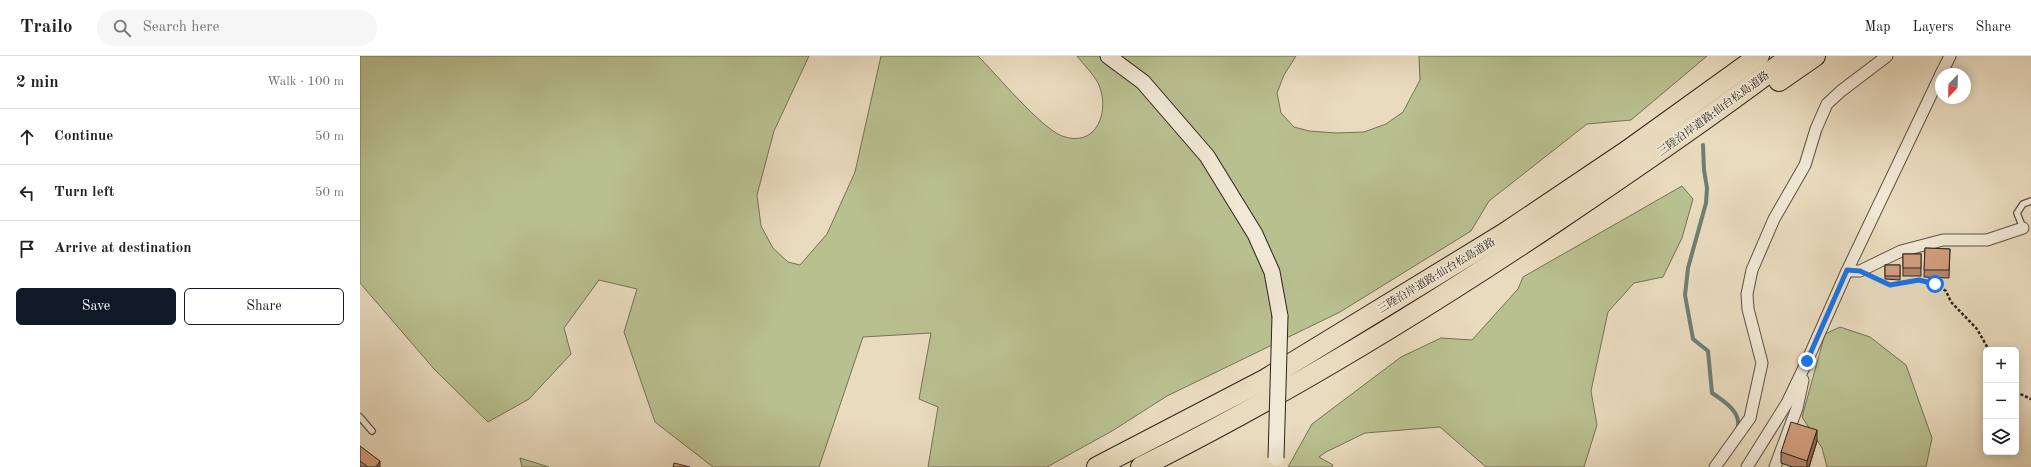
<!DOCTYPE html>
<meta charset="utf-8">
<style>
:root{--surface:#fff;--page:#f6f6f6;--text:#202124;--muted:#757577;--line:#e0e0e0;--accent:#111827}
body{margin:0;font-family:"Old Standard TT","Noto Serif JP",serif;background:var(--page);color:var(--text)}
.controls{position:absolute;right:12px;bottom:12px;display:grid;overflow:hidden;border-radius:6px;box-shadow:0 2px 10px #0003}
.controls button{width:36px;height:36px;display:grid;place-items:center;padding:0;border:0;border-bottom:1px solid var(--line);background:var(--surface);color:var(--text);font:20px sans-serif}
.compass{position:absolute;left:1575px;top:12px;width:36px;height:36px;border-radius:50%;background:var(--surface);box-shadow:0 2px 10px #0003;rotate:202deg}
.stop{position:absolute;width:12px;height:12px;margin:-9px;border:3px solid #1a73e8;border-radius:50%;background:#fff}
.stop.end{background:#1a73e8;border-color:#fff;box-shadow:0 1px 4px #0008}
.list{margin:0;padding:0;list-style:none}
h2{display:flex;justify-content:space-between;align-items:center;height:52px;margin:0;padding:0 16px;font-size:17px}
h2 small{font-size:13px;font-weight:400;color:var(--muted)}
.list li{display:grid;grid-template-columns:26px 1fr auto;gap:12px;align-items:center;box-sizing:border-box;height:56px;padding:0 16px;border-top:1px solid var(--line)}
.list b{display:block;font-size:15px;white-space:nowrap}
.list em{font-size:13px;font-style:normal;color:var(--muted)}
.actions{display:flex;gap:8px;padding:12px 16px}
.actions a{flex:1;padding:9px 0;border:1px solid var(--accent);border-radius:6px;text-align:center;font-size:14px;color:var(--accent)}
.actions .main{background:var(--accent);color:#fff}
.icon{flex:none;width:22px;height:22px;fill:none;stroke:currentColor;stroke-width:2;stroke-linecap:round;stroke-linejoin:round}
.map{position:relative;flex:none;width:1671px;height:411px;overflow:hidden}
header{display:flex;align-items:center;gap:24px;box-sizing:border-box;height:56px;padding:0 20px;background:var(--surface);border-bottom:1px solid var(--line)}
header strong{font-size:19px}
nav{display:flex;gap:22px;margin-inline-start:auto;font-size:14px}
.search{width:280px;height:36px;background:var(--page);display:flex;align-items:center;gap:10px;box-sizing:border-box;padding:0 14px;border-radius:22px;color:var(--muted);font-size:15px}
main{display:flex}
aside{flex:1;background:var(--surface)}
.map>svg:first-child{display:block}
</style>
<header>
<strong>Trailo</strong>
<div class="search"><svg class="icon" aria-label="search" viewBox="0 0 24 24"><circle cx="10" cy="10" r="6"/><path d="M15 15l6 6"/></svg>Search here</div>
<nav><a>Map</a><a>Layers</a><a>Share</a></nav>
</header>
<main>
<aside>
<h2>2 min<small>Walk · 100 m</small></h2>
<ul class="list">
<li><svg class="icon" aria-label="ahead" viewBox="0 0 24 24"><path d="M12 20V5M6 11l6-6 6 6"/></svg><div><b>Continue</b></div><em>50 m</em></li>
<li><svg class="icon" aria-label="left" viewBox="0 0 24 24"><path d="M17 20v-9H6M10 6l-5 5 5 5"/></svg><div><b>Turn left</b></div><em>50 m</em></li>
<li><svg class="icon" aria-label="arrive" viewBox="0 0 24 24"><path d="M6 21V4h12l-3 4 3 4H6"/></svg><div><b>Arrive at destination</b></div></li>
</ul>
<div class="actions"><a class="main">Save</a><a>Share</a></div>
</aside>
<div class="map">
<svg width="1671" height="411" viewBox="0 0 1671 411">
<rect width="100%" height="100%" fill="#e9dbbe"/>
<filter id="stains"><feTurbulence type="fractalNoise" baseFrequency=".005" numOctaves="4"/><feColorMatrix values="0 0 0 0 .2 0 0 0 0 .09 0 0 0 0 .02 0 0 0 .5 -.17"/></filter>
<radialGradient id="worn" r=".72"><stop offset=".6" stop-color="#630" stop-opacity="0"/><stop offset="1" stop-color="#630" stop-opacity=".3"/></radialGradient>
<g fill="#b9c090" stroke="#747256">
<path d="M0,0h449l-35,75 -17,64 4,31 12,22 15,14 12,3 27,-31 28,-62 26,-116h97c18,18 63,72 84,80 35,13 49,-26 36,-53 -5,-9 -14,-18 -21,-27h219l-12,19 -7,18 4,20 13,14 15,4 27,2 28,-1 22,-8 17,-12 17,-32 -1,-24h288l-76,64 -44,4 -98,77 -18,30 -131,81 -173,84 -55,35 -65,36h-119l10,-60 -19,-8 12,-66 -68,4 -44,130h-106l-58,-45 -31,-90 13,-43 -38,-9 -35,48 7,26 -42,45 -41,23 -54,-53 -74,-86z"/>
<polygon points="1322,130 1333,143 1322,182 1303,221 1274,227 1248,256 1231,335 1237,369 1224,411 1126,411 1080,371 1005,377 966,396 959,401 973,409 972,411 928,411 952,368 1041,301 1081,282 1112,284 1158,233 1163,221"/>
<polygon points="1480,271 1510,281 1546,309 1572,382 1566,411 1467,411 1462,392 1442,361 1465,278"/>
<polygon points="160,402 189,411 162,411"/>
</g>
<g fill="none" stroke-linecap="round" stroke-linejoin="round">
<path stroke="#6d7e75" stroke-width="4" d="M1343,89l1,25 3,18 -1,15 -18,65 -3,27 8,44 15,12 4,42c12,8 31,20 25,36"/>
<defs>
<g id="lane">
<polyline points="1663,172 1657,157 1663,148 1671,145"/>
<polyline points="0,361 12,375"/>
</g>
<g id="street">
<polyline points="1581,18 1590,0"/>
<polyline points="1487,215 1500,215 1541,195 1583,184 1627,184 1663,172"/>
<polyline points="1355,411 1390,362 1402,307 1388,253 1387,238 1392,214 1414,163 1445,109 1456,73 1467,48 1481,35 1527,0"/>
<polyline points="1387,411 1427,347 1447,305 1487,215 1581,18"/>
<polyline points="1415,411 1437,352 1443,324"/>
</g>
<polyline id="secondary" points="748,0 783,26 847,100 895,178 912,216 920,260"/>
<g id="highway">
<polyline points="1419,25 1455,0"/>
<polyline points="737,411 906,323 1145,177 1267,95 1399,0"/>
<path d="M781,411c144,-72 282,-156 416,-246 79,-53 158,-107 234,-165"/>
</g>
</defs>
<use href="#lane" stroke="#5d5144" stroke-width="8"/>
<use href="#street" stroke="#5d5144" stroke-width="13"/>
<use href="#secondary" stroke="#2e231c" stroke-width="17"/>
<use href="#highway" stroke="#2e231c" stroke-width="22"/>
<g stroke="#2e231c" stroke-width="2.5" stroke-dasharray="3 2" stroke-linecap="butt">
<polyline points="1513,221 1529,229 1559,224 1575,228 1586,235 1591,246 1617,273 1629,294"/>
<polyline points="1656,336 1671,343"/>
</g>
<use href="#lane" stroke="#f1e8d5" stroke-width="5.5"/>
<use href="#street" stroke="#f1e8d5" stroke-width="11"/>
<use href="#secondary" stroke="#f1e8d5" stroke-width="15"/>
<use href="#highway" stroke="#e9dbbe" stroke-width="20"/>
<defs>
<polyline id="secondary-bridge" points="916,402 920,260"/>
</defs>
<use href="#secondary-bridge" stroke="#2e231c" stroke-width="17" stroke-linecap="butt"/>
<use href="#secondary-bridge" stroke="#f1e8d5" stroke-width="15"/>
</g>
<g fill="#b5886c" stroke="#2e231c">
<polygon points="1565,192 1590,193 1589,222 1564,221"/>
<rect x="1543" y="198" width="18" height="22"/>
<polygon points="1525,209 1540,209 1540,224 1525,223"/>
<polygon points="1457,385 1449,411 1432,411 1421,407 1421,396"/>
<polygon points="0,390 20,411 0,411"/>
</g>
<g fill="#936f58" stroke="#2e231c">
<polygon points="1457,374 1457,385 1449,411 1447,411 1447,405"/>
<polygon points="20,405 20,411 16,411"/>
</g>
<g fill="#d29e7e" stroke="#2e231c">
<polygon points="1565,192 1590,193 1589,214 1564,214"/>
<rect x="1543" y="198" width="18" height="14"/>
<rect x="1525" y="209" width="15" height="11"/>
<polygon points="1431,366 1457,374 1447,405 1421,396"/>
<polygon points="0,390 20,405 16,411 8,411 0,405"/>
<polygon points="314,407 330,411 313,411"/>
</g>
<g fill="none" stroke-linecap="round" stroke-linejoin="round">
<polyline stroke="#1a73e8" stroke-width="5" points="1447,305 1487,214 1500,215 1530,229 1559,224 1575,228"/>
</g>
<g text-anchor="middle" stroke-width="3" stroke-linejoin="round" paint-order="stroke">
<g font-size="11" fill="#2e231c" stroke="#f1e8d5">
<text transform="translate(1353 57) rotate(-36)" y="4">三陸沿岸道路;仙台松島道路</text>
<text transform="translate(1076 219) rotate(-31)" y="4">三陸沿岸道路;仙台松島道路</text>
</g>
</g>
<rect width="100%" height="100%" filter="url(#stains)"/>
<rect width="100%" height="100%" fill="url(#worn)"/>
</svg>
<div class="controls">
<button>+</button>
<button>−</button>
<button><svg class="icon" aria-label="layers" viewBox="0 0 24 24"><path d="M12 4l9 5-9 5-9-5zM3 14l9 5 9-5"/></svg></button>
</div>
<svg class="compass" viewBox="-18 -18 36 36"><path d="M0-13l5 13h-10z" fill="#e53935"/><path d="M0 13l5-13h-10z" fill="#757577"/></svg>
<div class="stop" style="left:1575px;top:228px"></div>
<div class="stop end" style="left:1447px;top:305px"></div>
</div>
</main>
